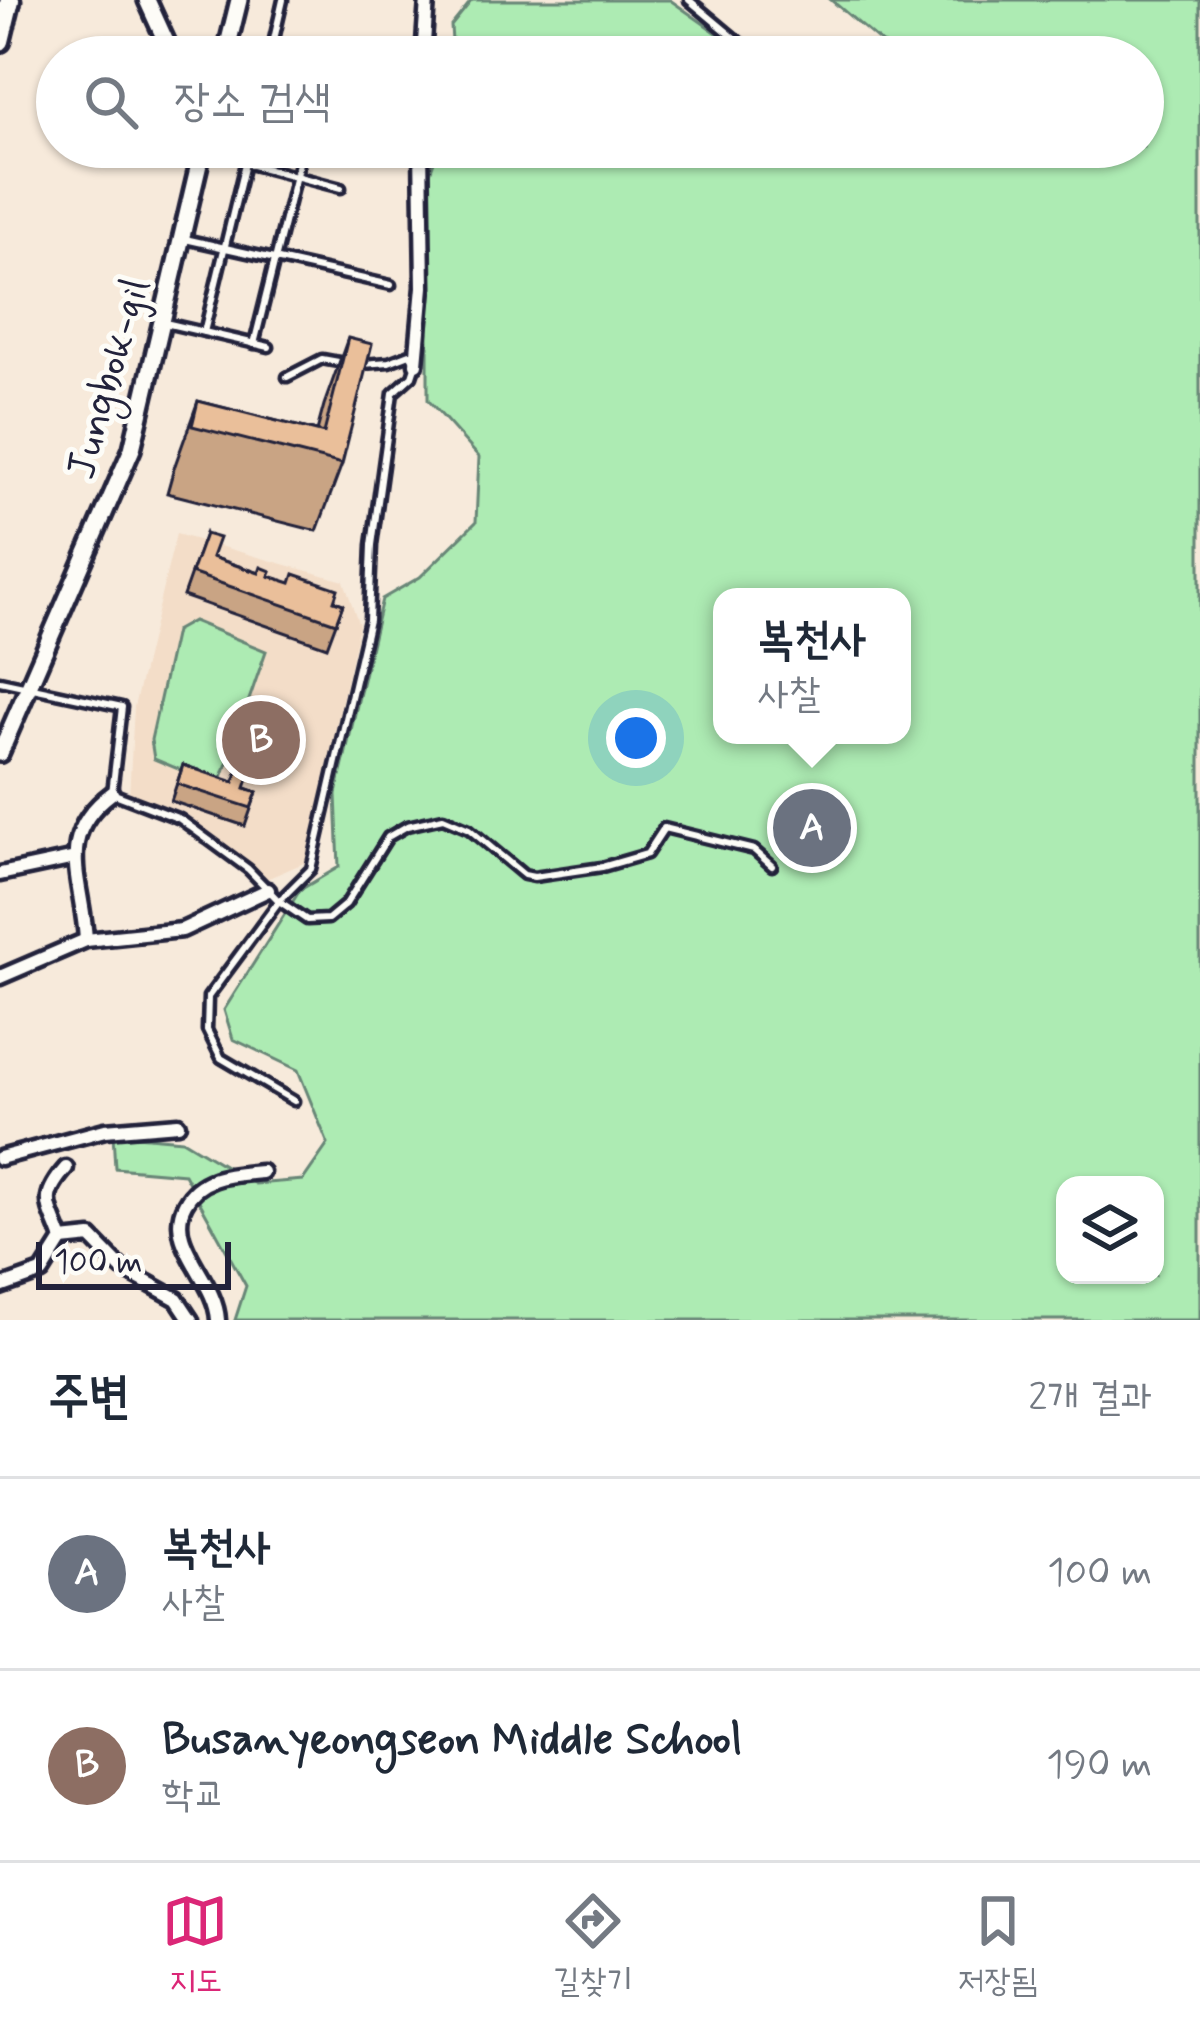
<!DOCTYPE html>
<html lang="ko">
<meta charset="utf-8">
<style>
:root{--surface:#fff;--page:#f6f6f7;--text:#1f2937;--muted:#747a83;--line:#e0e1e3;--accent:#db2777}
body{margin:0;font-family:Mynerve,"Poor Story",sans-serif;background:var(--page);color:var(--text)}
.controls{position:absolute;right:36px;bottom:36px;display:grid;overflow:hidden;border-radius:24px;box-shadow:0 3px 9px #0004}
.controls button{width:108px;height:108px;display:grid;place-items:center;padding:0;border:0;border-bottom:3px solid var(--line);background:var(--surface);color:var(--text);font:60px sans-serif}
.scale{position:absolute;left:36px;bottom:30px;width:195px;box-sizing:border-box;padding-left:12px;border:6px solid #22223b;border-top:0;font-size:33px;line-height:42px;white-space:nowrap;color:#22223b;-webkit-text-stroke:9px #fdfcf7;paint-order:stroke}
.you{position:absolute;left:636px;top:738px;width:42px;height:42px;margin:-30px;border:9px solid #fff;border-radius:50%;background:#1a73e8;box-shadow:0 0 0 18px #1a73e833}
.badge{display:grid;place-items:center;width:78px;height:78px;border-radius:50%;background:var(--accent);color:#fff;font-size:39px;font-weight:700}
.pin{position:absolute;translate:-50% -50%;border:6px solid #fff;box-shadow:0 3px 12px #0006}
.popup{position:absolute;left:713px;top:588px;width:198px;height:156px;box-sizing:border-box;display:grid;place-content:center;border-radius:24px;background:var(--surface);filter:drop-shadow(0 3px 9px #0005);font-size:39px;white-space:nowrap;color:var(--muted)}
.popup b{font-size:45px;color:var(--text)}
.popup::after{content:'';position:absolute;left:50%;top:100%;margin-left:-24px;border:24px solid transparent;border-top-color:var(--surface)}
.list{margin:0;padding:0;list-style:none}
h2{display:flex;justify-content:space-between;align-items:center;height:156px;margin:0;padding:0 48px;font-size:51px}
h2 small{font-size:39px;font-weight:400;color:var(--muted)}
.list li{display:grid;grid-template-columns:78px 1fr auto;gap:36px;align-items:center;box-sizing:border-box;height:192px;padding:0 48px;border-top:3px solid var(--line)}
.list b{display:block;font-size:45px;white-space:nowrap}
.list p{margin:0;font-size:39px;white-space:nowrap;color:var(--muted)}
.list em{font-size:39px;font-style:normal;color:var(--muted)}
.icon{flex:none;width:66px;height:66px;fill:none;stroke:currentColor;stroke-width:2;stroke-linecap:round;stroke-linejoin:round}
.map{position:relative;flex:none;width:1200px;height:1320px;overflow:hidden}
.search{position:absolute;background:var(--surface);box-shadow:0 3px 9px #0004;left:36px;right:36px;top:36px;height:132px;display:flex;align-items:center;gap:30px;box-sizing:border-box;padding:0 42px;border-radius:66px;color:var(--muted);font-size:45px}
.sheet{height:540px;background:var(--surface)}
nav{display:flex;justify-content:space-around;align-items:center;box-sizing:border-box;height:168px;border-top:3px solid var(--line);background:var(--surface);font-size:33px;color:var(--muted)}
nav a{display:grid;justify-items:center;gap:6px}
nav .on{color:var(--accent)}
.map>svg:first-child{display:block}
</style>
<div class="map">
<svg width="1200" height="1320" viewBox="0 0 1200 1320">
<rect width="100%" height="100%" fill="#f7eadb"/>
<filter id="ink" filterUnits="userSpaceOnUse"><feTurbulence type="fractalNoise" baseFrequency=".00833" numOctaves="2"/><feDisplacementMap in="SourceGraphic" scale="24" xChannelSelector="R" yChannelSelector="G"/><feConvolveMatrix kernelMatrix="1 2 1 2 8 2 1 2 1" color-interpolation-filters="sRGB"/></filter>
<g filter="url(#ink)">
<polygon fill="#f3ddc8" points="176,534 344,581 359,625 306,862 264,880 186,818 129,796 134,707"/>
<g fill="#adebb3" stroke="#688677" stroke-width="3" fill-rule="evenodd">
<polygon points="472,0 670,0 751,57 453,57 451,26"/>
<path d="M831,0h369v1320h-965l11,-34 -62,-112 -69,-6 -2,-34 69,6 73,44 48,-4 25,-36 -30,-74 -65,-31 -9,-29 76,-120 39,-23 -3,-73 46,-195 38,-22 56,-55 3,-65 -51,-57v-98l-8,-100 19,-55h704v-90h-258l5,-7zM722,597h180v138h-180zM1065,1185h90v90h-90z"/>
<polygon points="193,621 266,651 219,786 154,759 151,740 175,631"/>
</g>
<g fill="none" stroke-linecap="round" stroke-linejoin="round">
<defs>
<g id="service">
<polyline points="689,0 744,46 767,57"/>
<polyline points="270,57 283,0"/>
<polyline points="787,57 815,57"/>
<polyline points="245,163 341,188"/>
<polyline points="185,239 391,285"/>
<polyline points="165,323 269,347"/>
<polyline points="204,332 249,147"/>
<polyline points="254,344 303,147"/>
<polyline points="287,377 322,359 344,363"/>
<polyline points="0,681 122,707 112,793 180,819 248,869 279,901 307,920 328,919 346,904 388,837 407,826 443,818 469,829 524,875 534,877 602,867 647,854 664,828 754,850 772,866"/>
<polyline points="294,1101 221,1058 207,1030 208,997 279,901 311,869 369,620 372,545 393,393 412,376 416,364 410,354 389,362 363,364"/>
</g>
<g id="minor">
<polyline points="423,57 427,0"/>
<polyline points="416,364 423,287 421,147"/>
<polyline points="0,874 75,858"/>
<path d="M86,940c-3,-60 -33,-103 26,-147"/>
<polyline points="0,977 86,940 182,930 268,890"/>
<polyline points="0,1158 105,1130 178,1124"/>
<polyline points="62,1240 91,1237 121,1268 177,1299 191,1320"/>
<path d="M0,1287l42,-15 20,-32c-12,-35 -24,-40 4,-72"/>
<path d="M218,1320c-2,-41 -54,-77 -33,-116 15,-29 48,-29 77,-32"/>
</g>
<g id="tertiary">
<polyline points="147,0 173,57"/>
<polyline points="225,57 239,0"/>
<polyline points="0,753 132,449 203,147"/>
</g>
<polyline id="secondary" points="0,41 10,0"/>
</defs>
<use href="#service" stroke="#22223b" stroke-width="15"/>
<use href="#minor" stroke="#22223b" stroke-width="21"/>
<use href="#tertiary" stroke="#22223b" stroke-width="24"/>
<use href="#secondary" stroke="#22223b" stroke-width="27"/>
<use href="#service" stroke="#fdfcf7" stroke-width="6"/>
<use href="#minor" stroke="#fdfcf7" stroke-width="12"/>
<use href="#tertiary" stroke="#fdfcf7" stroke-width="15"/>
<use href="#secondary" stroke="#fdfcf7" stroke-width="18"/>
</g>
<g fill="#c9a484" stroke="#22223b" stroke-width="3">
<polygon points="348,338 342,464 317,531 167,493 174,468 198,401 317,431 324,405"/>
<polygon points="205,534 212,557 269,576 343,604 327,647 183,596"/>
<polygon points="183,765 257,792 245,826 171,801"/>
</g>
<g fill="#eabf9a" stroke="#22223b" stroke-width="3">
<polygon points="348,338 372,344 342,464 192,426 198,401 324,433"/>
<polygon points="205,534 219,538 212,557 259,573 261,567 271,571 269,576 291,583 294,574 338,589 334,601 343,604 336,623 191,573"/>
<polygon points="183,765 234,782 238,769 250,773 245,788 257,792 251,808 177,784"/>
</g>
</g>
<g text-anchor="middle" stroke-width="10" stroke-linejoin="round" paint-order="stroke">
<g font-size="42" fill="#22223b" stroke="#fdfcf7">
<text transform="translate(106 378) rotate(-74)" y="15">Jungbok-gil</text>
</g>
</g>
</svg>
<div class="controls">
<button><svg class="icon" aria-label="layers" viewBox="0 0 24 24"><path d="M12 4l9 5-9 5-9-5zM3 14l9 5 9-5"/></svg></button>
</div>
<div class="scale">100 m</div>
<div class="you"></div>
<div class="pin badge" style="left:812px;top:828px;background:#6b7280">A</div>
<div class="popup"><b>복천사</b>사찰</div>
<div class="pin badge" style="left:261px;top:740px;background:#8d6e63">B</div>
<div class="search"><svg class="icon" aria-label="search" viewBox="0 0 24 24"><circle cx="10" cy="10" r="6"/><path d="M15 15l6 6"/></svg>장소 검색</div>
</div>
<section class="sheet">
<h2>주변<small>2개 결과</small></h2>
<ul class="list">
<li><span class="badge" style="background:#6b7280">A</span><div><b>복천사</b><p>사찰</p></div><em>100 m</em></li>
<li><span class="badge" style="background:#8d6e63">B</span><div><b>Busanyeongseon Middle School</b><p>학교</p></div><em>190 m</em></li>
</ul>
</section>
<nav>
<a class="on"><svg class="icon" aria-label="map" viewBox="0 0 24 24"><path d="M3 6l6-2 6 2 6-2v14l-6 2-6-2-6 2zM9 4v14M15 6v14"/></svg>지도</a>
<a><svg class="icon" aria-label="directions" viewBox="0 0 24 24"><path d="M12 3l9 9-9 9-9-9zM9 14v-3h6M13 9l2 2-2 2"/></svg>길찾기</a>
<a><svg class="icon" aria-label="saved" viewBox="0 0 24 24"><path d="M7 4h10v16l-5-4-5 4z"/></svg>저장됨</a>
</nav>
